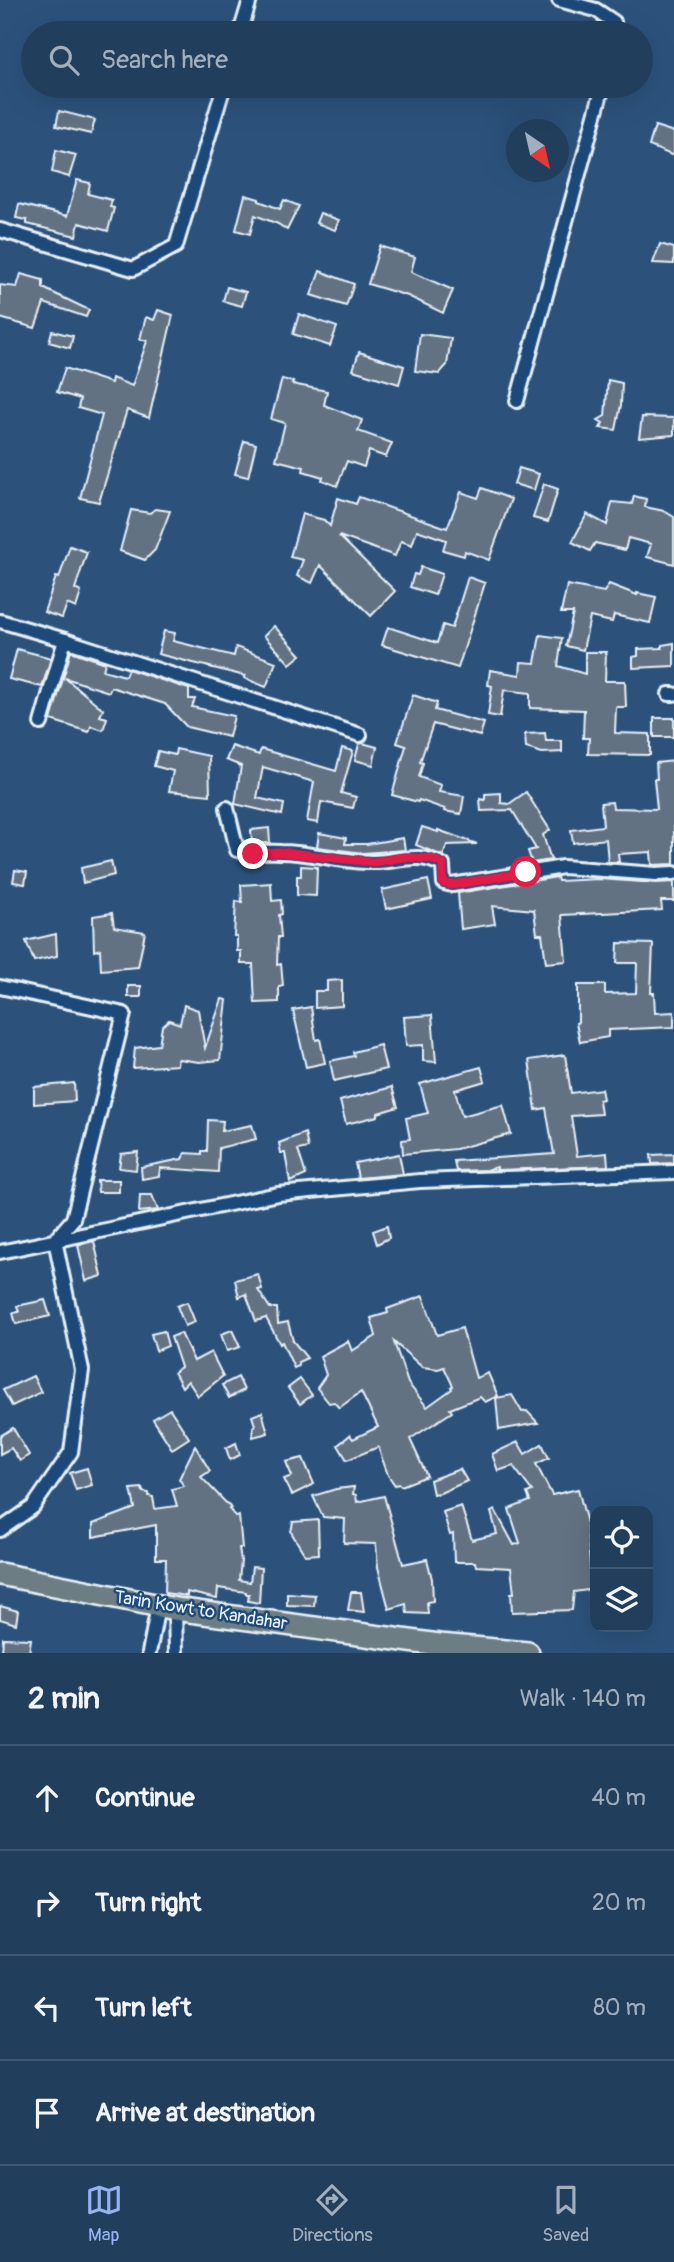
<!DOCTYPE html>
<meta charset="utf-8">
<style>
:root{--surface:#213e5d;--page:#294563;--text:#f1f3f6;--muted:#a2aebc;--line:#3e5772;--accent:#95b2f1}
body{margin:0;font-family:Pangolin,sans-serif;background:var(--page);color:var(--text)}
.controls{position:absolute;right:21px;bottom:21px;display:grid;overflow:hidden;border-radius:14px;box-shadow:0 7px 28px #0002}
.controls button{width:63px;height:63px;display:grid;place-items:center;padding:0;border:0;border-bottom:2px solid var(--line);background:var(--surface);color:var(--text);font:35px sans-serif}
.compass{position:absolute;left:506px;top:119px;width:63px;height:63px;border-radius:50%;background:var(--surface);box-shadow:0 7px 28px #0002;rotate:146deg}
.stop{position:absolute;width:21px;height:21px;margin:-16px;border:5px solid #e11d48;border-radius:50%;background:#fff}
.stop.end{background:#e11d48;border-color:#fff;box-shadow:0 2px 7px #0008}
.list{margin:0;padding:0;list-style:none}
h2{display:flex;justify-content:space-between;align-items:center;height:91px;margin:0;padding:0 28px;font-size:30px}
h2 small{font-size:23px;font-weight:400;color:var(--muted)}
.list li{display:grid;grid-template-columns:46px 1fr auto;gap:21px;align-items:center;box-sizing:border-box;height:105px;padding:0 28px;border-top:2px solid var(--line)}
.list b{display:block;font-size:26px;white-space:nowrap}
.list em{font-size:23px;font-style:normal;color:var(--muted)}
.icon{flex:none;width:38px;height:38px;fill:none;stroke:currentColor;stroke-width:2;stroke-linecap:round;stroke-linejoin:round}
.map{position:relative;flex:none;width:674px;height:1653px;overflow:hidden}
.search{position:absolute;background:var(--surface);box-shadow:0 7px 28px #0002;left:21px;right:21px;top:21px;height:77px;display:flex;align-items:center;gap:18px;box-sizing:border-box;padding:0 24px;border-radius:38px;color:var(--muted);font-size:26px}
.sheet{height:511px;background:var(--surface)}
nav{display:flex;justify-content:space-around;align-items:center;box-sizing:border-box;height:98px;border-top:2px solid var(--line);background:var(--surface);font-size:19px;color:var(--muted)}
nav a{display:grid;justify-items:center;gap:4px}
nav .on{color:var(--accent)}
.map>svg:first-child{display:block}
</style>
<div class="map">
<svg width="674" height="1653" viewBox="0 0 674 1653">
<rect width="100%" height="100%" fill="#2c527c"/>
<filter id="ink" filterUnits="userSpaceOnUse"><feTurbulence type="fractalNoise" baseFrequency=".0143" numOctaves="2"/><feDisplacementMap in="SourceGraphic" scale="14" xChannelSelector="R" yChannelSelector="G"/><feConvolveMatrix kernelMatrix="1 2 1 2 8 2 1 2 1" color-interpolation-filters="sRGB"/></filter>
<g filter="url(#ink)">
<g fill="#627282" stroke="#e8f1f8" stroke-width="2" fill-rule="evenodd">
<polygon points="59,111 95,120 91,134 56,126"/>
<polygon points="655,126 674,132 674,156 649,146"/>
<polygon points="56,150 76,155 69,177 52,172"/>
<polygon points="77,180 90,183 88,194 112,200 110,207 114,208 108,231 79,223 76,236 27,224 27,220 16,218 19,204 67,216"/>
<polygon points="245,195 259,199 259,201 280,209 284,200 299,206 287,230 278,224 255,215 250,234 236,230"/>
<polygon points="320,213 339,220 335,230 316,223"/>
<polygon points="660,244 674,248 674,264 653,263"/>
<polygon points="380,246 415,257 411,272 453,290 443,313 408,296 368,284"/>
<polygon points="320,271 354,284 346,306 311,295"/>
<polygon points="21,274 43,280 43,288 89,310 86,317 44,303 35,328 0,318 0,285 17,287"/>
<polygon points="227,287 246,292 242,306 223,301"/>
<polygon points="158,310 173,315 149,418 127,410 99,502 80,498 102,415 78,408 80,399 57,392 65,368 111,383 112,378 132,386 147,341 140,339 146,317 154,320"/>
<polygon points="299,314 337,327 330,346 293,334"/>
<polygon points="52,331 73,336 70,348 49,342"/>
<polygon points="420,334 451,338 447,365 439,374 415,371"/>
<polygon points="359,352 404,366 399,384 353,370"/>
<polygon points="282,379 293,382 292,384 327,391 324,405 362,420 358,431 392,443 386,457 369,451 364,467 347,461 337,486 322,480 323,477 303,471 304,467 276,460 285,423 271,419"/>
<polygon points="608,380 622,383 621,405 616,430 600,428 603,423 598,420 605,416"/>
<polygon points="642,417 674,418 674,435 639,438"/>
<polygon points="244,441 256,444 248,477 235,474"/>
<polygon points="519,468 539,474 534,490 514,484"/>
<polygon points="544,484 558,489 548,522 533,518"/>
<polygon points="482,488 511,499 489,560 465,551 464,556 443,550 446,540 417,530 412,545 401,541 395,556 339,536 395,591 371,616 320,565 312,583 297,576 303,560 290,557 302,514 324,520 330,526 338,498 356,504 359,497 447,528 461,492 478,498"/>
<polygon points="634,496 646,499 645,507 664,511 674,517 674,564 647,557 651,544 628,538 625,550 595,543 590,551 572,542 587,514 607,525 612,502 632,504"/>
<polygon points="155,509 170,511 155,550 145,560 120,551 131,510 150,513"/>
<polygon points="70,546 87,552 75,589 81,592 76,608 67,604 62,618 44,612 56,577 59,578"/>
<polygon points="421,567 442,574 435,595 410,587 414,574 418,575"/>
<polygon points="468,577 485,583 458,668 382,645 388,627 437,643 443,625 452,628"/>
<polygon points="609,584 637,595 637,593 656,597 650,623 614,615 612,622 590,617 583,650 566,646 573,613 561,613 567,585 604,592"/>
<polygon points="274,626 301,655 290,664 264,636"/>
<polygon points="164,631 175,633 173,641 234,656 236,647 276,662 266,687 244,678 245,676 158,654"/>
<polygon points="540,635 562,638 558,666 585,674 585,652 606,652 605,681 625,681 626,707 616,707 615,733 650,734 650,755 588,754 589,738 583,738 584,710 530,708 530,693 504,690 500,717 488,715 492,686 488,685 490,670 520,675 521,662 535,663"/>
<polygon points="674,643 674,666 633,668 633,657 638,656 638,649 662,648 662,645"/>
<polygon points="17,649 51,658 42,687 9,679"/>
<polygon points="71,651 105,663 103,670 125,676 128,669 189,689 189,699 195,699 192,707 234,716 229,737 187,727 165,704 111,687 109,692 65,678 103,709 100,716 107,718 103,730 91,726 89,732 51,720"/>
<polygon points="413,695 437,703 435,710 484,723 480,736 433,724 420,762 423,763 419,777 441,785 439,792 464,796 461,814 444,811 445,809 419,800 418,802 392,795 406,746 397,743"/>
<rect x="654" y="718" width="20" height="19"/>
<polygon points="545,733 546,741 562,741 562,752 542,753 526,748 525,734"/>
<polygon points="362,743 377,747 373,765 355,760 359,744"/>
<polygon points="232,746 259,755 261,749 336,771 342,748 353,751 341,793 356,797 353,808 321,802 318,823 307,821 314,782 263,767 257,798 284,804 282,815 235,804 241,766 226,760"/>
<polygon points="176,749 209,756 210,795 169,791 173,771 154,766 158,751 175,755"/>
<polygon points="674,761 674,864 652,865 651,852 618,854 619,862 608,862 606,839 573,843 571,830 603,826 601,803 612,802 613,808 657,809 654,779 657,779 656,763"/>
<polygon points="526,792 550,830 543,835 551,860 532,863 528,851 536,849 512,810 481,811 480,799 485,800 485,794 501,793 501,803 509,804"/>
<polygon points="422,827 438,832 438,830 477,844 447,845 443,856 416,845"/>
<polygon points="269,828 270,843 252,843 251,830"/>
<polygon points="319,833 346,838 345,844 367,844 403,838 405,850 363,853 317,847"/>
<polygon points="111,861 114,875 83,883 81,868"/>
<polygon points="301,866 317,867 316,896 297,895 297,876 301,876"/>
<polygon points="15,870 27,872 25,884 13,882"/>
<polygon points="557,877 558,881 599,879 656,883 674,882 674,901 661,901 662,910 562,915 566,961 546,963 542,934 537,934 534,910 492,906 495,924 461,929 458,893"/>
<polygon points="428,880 432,899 386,909 382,890"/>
<polygon points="271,883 272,901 281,900 282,914 279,915 281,937 278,937 277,965 281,964 283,986 279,987 279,1002 255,1003 253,964 241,964 241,951 237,951 237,936 234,936 236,901 242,902 241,885"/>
<polygon points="112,913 114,927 145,932 138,967 101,970 100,949 94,951 93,916"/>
<polygon points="56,934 57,956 34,961 26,941"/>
<polygon points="618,943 653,944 651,993 654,993 655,1013 674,1012 674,1027 608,1030 608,1037 580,1042 576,1023 578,1022 578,985 605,985 605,994 636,993 637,963 617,963"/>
<polygon points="342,980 342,1006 315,1008 315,991 327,991 327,981"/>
<rect x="128" y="986" width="13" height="11"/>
<polygon points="222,999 227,1000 220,1060 199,1062 178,1059 177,1065 133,1068 135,1048 159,1045 162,1026 169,1020 180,1024 184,1005 198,1010 205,1048"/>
<polygon points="311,1007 316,1040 320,1039 325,1063 306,1067 293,1010"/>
<polygon points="432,1015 436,1062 423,1061 423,1045 406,1046 404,1017"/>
<polygon points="380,1045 386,1069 334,1081 330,1061 354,1056 353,1052"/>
<polygon points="565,1055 571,1093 601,1089 603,1099 599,1100 601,1114 571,1116 577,1156 607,1153 608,1166 497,1170 497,1167 486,1170 456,1171 454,1161 554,1154 546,1108 536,1110 529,1060"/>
<polygon points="481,1067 485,1081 455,1090 462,1116 503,1105 511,1134 456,1149 403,1154 402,1140 410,1139 406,1118 428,1113 420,1084"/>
<polygon points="74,1083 75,1101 34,1104 34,1087"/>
<polygon points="392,1087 398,1107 378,1113 378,1116 346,1124 340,1101"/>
<polygon points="208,1120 223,1121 222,1131 252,1125 256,1139 219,1148 218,1172 160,1168 159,1176 142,1179 141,1167 182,1159 185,1153 202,1154 202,1151 207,1151"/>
<polygon points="305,1133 308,1148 298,1150 306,1175 290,1182 285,1153 281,1153 279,1143"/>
<polygon points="138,1152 136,1170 119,1168 121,1154"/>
<polygon points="399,1154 403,1174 358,1178 355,1163"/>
<polygon points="674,1154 674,1163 652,1164 651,1155"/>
<polygon points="97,1180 119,1180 119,1192 98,1192"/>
<polygon points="140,1195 152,1195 158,1210 139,1212"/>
<polygon points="387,1226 389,1238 377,1244 373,1231"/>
<polygon points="94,1241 102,1276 86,1281 78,1245"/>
<polygon points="258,1274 262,1289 258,1290 270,1308 277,1308 278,1324 288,1322 293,1341 307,1358 298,1362 299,1366 294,1368 282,1342 280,1344 266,1318 256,1321 246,1294 239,1297 235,1280"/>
<path d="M423,1296l14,39 25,-7 14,50 12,-5 10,23 -13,6 -5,-5 -30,12 2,3 -42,27 17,37 -26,10 -2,-2 -4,1 -7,-10 -10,-28 -31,13 -9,-15 12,-10 3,4 25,-12 -17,-35 -22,16 -5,-6 -5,1 -12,-15 9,-13 -6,-19 28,-15 4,10 24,-15 -5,-18 17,-5 -1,-4zM394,1342l28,25 16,2 6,-2 9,19 -2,1 1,2 -25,18 -19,-24z"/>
<polygon points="45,1300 50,1316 16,1324 13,1313 19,1312 17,1306"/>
<polygon points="187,1302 195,1322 185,1326 177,1306"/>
<polygon points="232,1330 240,1347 227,1351 221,1334"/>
<polygon points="164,1331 168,1346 156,1351 151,1334"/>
<polygon points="181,1333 194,1361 211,1352 223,1376 198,1396 188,1381 182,1387 174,1372 181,1367 171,1337"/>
<polygon points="33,1376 41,1392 12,1406 3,1390"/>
<polygon points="238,1377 244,1390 229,1398 222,1385"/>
<polygon points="300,1379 312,1395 300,1404 288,1388"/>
<polygon points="512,1395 522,1412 527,1411 538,1423 499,1430 496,1398"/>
<polygon points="170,1409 189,1438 172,1449 153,1419"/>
<polygon points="262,1412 268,1433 253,1437 253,1427 255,1425 252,1416"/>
<polygon points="13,1428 29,1455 20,1461 11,1448 0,1454 0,1436"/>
<polygon points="518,1442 525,1454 542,1444 549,1458 536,1464 552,1495 578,1489 587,1523 591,1577 595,1576 595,1589 574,1592 572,1610 512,1612 511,1593 514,1593 511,1568 476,1566 475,1562 454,1562 453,1534 450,1535 443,1512 461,1506 472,1540 497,1534 491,1512 495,1510 514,1545 520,1543 509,1509 530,1501 527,1493 532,1491 513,1466 498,1471 492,1454"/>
<polygon points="236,1443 240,1455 230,1460 226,1448"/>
<polygon points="195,1446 210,1471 201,1477 231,1508 229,1509 236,1517 239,1516 242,1548 239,1548 241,1561 239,1580 250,1582 252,1567 261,1568 259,1603 248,1601 249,1594 246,1594 246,1592 218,1588 217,1599 187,1592 187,1596 165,1593 166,1559 156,1559 156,1525 93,1537 93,1524 135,1508 131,1489 142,1488 143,1492 149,1493 149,1496 153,1497 155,1509 177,1506 172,1489 184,1486 179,1479"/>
<polygon points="303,1458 314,1484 292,1495 284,1479 292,1476 286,1462"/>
<polygon points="87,1468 92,1485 76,1490 70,1473"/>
<polygon points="460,1469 467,1481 438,1494 437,1493 433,1494 430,1480"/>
<polygon points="354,1487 353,1494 356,1495 357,1502 384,1496 403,1564 427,1559 432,1579 433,1601 427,1602 428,1614 407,1613 406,1604 389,1609 378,1567 376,1544 344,1543 345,1519 323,1517 313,1496 336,1489"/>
<polygon points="318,1520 319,1554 305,1555 291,1532 293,1522"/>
<polygon points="351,1592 361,1592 364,1612 348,1610"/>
<polygon points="287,1593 315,1595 314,1606 287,1605"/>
<polygon points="0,1606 18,1611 16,1624 0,1619"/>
<polygon points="3,1638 31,1639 29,1653 2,1653"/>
</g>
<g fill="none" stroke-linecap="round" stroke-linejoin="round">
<defs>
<g id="street">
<polyline points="559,0 596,10 614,22 615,33"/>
<polyline points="240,33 250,0"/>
<polyline points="0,230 133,269 176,246 224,86"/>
<polyline points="517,401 603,86"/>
<polyline points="0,621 65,640 360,735"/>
<polyline points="669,694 674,694"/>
<polyline points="41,723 65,640"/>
<path d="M227,808l10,42c18,4 27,1 44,2 31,0 62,11 93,10 27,0 41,-11 69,3l1,18 8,2 111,-18 93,7 18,-1"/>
<polyline points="0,987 124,1014 73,1219 55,1240 82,1370 71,1452 33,1507 0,1530"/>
<polyline points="0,1252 278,1194 420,1181 674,1172"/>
<polyline points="175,1609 176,1653"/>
<polyline points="149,1653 158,1606"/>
</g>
<polyline id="primary" points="0,1574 175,1609 439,1645 528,1653"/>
</defs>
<use href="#street" stroke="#e8f1f8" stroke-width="18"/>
<use href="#primary" stroke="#e8f1f8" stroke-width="26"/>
<use href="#street" stroke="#1f4a7a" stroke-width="12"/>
<use href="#primary" stroke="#6c7e84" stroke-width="21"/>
</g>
</g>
<g fill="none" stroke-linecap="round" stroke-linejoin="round" filter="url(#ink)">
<polyline stroke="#e11d48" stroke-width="9" points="253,854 280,852 374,862 404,857 431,859 443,864 443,883 452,885 526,872"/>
</g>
<g text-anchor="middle" stroke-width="5" stroke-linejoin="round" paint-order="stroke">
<g font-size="18" fill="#e8f1f8" stroke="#1f4a7a">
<text transform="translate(201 1610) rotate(9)" y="6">Tarin Kowt to Kandahar</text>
</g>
</g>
</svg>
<div class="controls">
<button><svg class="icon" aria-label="locate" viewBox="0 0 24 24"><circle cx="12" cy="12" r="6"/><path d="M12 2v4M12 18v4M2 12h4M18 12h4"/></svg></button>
<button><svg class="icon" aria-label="layers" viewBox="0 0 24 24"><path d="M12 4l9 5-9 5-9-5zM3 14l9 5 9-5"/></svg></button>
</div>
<svg class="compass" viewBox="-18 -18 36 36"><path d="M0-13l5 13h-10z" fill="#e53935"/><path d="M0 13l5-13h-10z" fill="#a2aebc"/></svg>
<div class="stop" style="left:526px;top:872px"></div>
<div class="stop end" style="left:253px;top:854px"></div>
<div class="search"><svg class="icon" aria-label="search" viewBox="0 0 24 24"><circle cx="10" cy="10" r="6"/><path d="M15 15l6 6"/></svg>Search here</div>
</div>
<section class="sheet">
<h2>2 min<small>Walk · 140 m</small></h2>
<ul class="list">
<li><svg class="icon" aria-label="ahead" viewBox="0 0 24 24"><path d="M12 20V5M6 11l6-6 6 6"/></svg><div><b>Continue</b></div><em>40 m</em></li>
<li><svg class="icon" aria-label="right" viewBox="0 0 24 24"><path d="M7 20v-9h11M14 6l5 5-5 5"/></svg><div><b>Turn right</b></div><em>20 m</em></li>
<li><svg class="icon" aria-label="left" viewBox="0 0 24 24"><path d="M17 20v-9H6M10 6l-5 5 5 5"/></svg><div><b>Turn left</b></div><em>80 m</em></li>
<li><svg class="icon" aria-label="arrive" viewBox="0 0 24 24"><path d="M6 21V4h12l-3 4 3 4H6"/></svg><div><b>Arrive at destination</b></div></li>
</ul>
</section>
<nav>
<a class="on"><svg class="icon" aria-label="map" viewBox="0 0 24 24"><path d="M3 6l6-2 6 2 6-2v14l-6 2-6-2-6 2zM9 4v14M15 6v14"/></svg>Map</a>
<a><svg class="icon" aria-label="directions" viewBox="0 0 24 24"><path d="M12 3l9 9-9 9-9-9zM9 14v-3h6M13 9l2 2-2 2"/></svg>Directions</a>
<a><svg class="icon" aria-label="saved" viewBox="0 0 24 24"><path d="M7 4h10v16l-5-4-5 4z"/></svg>Saved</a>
</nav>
